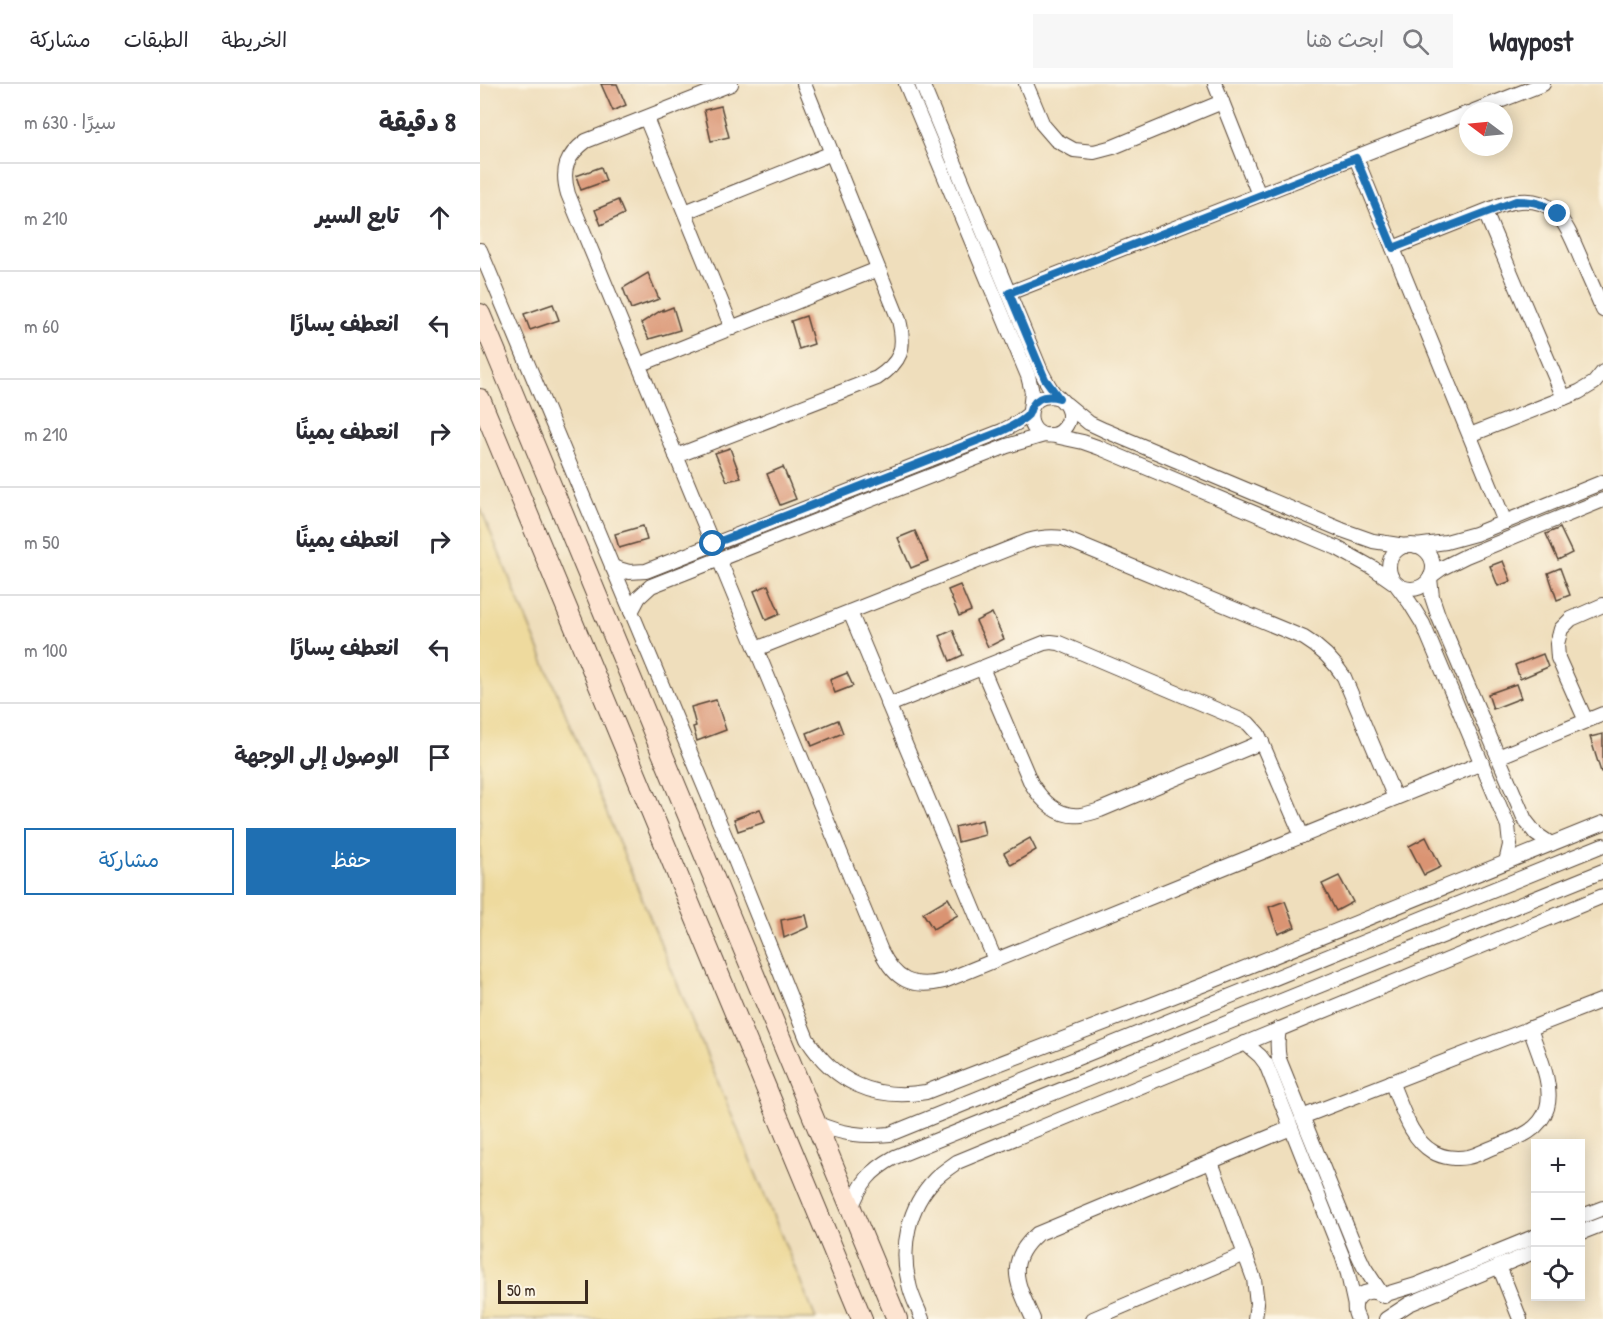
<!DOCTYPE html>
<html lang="ar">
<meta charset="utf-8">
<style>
:root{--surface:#fff;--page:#f7f7f7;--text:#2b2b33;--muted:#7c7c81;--line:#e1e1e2;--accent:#1f6fb2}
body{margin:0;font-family:"Patrick Hand","Playpen Sans Arabic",sans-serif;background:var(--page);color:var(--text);direction:rtl}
.controls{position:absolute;right:18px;bottom:18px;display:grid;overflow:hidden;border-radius:0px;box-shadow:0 3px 15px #0003}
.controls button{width:54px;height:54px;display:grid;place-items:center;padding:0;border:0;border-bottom:2px solid var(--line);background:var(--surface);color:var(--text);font:30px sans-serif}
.compass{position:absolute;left:979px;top:18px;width:54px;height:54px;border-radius:50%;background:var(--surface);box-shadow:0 3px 15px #0003;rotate:286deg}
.scale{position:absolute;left:18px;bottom:15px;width:90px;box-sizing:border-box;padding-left:6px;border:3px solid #3b2a1e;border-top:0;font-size:16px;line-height:21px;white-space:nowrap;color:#3b2a1e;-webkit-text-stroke:4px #fcf5e5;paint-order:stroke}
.stop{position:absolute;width:18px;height:18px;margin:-14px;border:4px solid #1f6fb2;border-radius:50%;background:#fff}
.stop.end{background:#1f6fb2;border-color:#fff;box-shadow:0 2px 6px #0008}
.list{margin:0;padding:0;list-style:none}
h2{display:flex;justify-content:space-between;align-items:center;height:78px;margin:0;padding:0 24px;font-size:26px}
h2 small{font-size:20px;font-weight:400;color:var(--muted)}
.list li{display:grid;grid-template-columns:39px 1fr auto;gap:18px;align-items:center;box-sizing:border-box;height:108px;padding:0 24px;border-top:2px solid var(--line)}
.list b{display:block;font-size:22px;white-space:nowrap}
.list em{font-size:20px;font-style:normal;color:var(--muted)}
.actions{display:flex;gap:12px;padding:18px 24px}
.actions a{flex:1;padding:14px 0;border:2px solid var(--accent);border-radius:0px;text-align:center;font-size:21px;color:var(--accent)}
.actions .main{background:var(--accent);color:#fff}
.icon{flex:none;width:33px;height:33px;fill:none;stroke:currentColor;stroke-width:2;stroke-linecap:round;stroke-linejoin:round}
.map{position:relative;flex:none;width:1123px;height:1235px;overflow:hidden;direction:ltr}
header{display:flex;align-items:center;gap:36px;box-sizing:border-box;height:84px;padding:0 30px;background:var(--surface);border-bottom:2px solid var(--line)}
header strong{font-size:28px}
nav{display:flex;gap:33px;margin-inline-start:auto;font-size:21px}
.search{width:420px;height:54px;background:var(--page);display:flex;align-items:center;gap:15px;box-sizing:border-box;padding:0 21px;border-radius:0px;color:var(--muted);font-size:22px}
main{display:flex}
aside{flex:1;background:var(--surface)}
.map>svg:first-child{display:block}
</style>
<header>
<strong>Waypost</strong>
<div class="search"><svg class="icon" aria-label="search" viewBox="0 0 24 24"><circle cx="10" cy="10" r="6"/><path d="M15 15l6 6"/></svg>ابحث هنا</div>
<nav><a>الخريطة</a><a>الطبقات</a><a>مشاركة</a></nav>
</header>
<main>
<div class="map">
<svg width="1123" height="1235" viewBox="0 0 1123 1235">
<rect width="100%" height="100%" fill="#fcf5e5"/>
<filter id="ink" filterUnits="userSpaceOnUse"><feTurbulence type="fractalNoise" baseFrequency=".0167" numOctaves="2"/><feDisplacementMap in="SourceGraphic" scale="12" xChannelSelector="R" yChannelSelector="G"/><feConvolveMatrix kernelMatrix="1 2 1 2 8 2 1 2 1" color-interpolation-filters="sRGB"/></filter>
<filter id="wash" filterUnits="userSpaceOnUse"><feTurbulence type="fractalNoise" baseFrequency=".008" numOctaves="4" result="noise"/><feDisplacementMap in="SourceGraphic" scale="24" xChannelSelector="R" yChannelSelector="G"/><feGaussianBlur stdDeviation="1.35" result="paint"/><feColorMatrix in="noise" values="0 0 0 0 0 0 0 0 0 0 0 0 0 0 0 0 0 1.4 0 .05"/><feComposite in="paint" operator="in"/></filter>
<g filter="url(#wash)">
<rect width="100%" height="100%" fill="#efdebc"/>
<polygon fill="#eeda9e" stroke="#94825e" stroke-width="1.5" points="0,423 336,1235 0,1235"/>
<g id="blocks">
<g fill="#da9473">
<polygon points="121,0 137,0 146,21 133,27"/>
<polygon points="241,22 249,53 231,57 224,26"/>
<polygon points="121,83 126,97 101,106 96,92"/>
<polygon points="138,116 144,130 121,141 115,126"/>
<polygon points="168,189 179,215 151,225 143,204"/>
<polygon points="73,220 79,236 50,246 44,230"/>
<polygon points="193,223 200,246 169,255 161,239 183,225 183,227"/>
<polygon points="326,232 334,260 319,265 311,237"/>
<polygon points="250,364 261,394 247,397 235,369"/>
<polygon points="303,383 316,415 300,421 287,390"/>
<polygon points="163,442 167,456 139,464 135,450"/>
<polygon points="1080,444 1092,469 1078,476 1066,450"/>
<polygon points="435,447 448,477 431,484 418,454"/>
<polygon points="1023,477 1031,497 1018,502 1010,482"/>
<polygon points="1080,484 1090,511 1077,516 1068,489"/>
<polygon points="288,501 300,530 286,536 274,507"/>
<polygon points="480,501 491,527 479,532 468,506"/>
<polygon points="512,529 524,555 508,563 496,537"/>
<polygon points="473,546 483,571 470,577 460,552"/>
<polygon points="1063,570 1068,583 1040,595 1035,581"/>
<polygon points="367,589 373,602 355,609 350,596"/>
<polygon points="1036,600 1041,614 1013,625 1008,610"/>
<polygon points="236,616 246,646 217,657 213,643 216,642 211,623"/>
<polygon points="358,636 363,649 332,662 327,649"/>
<polygon points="1123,650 1123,688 1121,688 1110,653"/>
<polygon points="280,725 285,738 258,747 254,735"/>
<polygon points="502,736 505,751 478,758 475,743"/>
<polygon points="946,753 961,783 944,791 929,762"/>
<polygon points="550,754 556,766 531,781 524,769"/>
<polygon points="859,792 873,818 856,827 842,800"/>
<polygon points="468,814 478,831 453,845 443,829"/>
<polygon points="805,817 815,843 798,850 789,823"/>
<polygon points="326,831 329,843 304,854 301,836"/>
</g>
</g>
</g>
<g filter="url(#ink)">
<use href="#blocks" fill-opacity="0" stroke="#564536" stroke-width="1.5"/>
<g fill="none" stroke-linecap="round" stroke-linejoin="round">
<defs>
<g id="street">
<polyline points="426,0 548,292 552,308 550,326"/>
<path d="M442,0l119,287c4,8 7,14 12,21 5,6 13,10 15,18 4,10 -4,23 -15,25 -31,6 -31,-49 6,-37"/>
<polyline points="546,0 563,41 576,56 594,66 614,68 633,63 742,18"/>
<polyline points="735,0 779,111"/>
<polyline points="994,27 1063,0"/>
<polyline points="166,34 252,244"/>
<polyline points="876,74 1025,438"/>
<polyline points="205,128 352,69"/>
<polyline points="1005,128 1084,314"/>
<path d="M913,164l108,-43c51,-16 63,14 80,54 7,17 15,34 22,51"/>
<path d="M0,166l253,605 74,184c27,43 68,62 119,53l279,-108 398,-161"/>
<polyline points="529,209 988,29"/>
<polyline points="159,281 398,185"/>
<polyline points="586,320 609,339 624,346 862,446 893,457 925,462"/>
<polyline points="570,351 603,358 620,364 857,464 893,484 913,498"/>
<polyline points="990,351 1099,308 1114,299 1123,288"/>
<path d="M196,372l201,-78c24,-16 29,-29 22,-58l-95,-236"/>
<circle cx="931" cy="483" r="22"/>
<path d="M233,461l-145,-351c-7,-24 -2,-38 18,-53l145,-57"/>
<polyline points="936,462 966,458 995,450 1123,398"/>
<path d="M239,475l162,392c14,29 31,38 63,30l538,-218"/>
<polyline points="132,483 149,488 166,487 522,347 537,339 550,329"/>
<polyline points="951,492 962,484 986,472 1123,416"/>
<polyline points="950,494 952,513 958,531 1045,736 1056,750 1071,760"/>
<polyline points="915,499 930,519 943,540 1028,742 1030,761 1026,778"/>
<polyline points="151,528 159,513 171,502 527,362 564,351"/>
<polyline points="370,528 515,876"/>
<path d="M276,565l272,-108c13,-4 22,-5 35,-3l241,100c17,10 29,22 40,39l51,121"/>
<path d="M502,584l49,115c11,18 27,35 50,32 7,-1 13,-3 19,-5l162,-68"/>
<polyline points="409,621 564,559 571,558 579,559 768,639 778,650 822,752"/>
<polyline points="1106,637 1078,574 1077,560 1081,545 1091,535 1123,521"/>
<polyline points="1018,673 1123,630"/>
<path d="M799,945c-2,11 -2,19 0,30l78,193 7,15 17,26"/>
<polyline points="765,959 780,972 786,980 863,1174 868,1190 875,1222"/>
<path d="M911,998c11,24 18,56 42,70 10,6 24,7 35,5 9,-2 18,-7 26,-10 21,-8 46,-15 53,-39 7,-24 -10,-57 -17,-80"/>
<polyline points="822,1033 1123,916"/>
<path d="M336,1039c25,11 47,14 74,11l713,-289"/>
<polyline points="731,1078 774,1195 777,1219 775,1235"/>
<path d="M371,1125c10,-27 19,-38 44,-52l708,-286"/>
<polyline points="1100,1133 1123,1124"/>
<polyline points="1100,1149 1123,1140"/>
<polyline points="1019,1182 1040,1235"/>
<polyline points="903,1211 936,1201 1056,1152"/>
<path d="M442,1235c-4,-11 -11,-23 -13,-35 -9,-37 -1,-77 26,-105 6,-6 15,-12 22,-17l646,-266"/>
<path d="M553,1235c-15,-34 -29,-56 4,-85l254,-106"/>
<polyline points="613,1235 765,1170"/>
<path d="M878,1235c-11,-19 8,-35 26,-23"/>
<polyline points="906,1235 929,1220 1056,1167"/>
</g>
<g id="secondary">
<polyline points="0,230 417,1235"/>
<polyline points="0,315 382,1235"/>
</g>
</defs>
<use href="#street" stroke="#564536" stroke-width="16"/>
<use href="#secondary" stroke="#564536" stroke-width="22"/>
<use href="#street" stroke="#fff" stroke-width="14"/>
<use href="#secondary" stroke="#fde4d1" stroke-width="20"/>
</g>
</g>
<g fill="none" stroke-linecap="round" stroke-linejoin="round" filter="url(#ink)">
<path stroke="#1f6fb2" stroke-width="8" d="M233,460l289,-113c9,-4 19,-9 26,-16 3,-5 1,-4 4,-9 6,-10 16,-11 27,-8l-14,-19 -36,-86 347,-135 37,90 123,-47c18,0 27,2 42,13"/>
</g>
</svg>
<div class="controls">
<button>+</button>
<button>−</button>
<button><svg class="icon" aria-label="locate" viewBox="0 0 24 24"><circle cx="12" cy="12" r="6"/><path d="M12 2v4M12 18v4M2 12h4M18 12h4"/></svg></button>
</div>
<svg class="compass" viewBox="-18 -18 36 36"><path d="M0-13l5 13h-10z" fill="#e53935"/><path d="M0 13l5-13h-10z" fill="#7c7c81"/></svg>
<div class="scale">50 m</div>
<div class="stop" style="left:233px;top:460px"></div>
<div class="stop end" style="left:1078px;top:130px"></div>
</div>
<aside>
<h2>8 دقيقة<small>سيرًا · 630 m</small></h2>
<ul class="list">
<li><svg class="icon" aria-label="ahead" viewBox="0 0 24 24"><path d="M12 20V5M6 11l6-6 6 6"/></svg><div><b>تابع السير</b></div><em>210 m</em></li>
<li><svg class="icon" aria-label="left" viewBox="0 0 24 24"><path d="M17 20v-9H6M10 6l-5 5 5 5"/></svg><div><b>انعطف يسارًا</b></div><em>60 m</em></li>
<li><svg class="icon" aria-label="right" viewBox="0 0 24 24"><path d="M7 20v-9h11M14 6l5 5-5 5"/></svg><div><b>انعطف يمينًا</b></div><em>210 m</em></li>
<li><svg class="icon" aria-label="right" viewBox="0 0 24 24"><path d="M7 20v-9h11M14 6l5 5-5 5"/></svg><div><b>انعطف يمينًا</b></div><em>50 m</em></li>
<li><svg class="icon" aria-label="left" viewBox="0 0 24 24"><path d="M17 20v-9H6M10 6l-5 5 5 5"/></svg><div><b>انعطف يسارًا</b></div><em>100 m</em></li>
<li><svg class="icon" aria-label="arrive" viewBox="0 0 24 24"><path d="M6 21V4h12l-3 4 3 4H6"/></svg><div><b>الوصول إلى الوجهة</b></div></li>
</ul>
<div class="actions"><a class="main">حفظ</a><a>مشاركة</a></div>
</aside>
</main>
